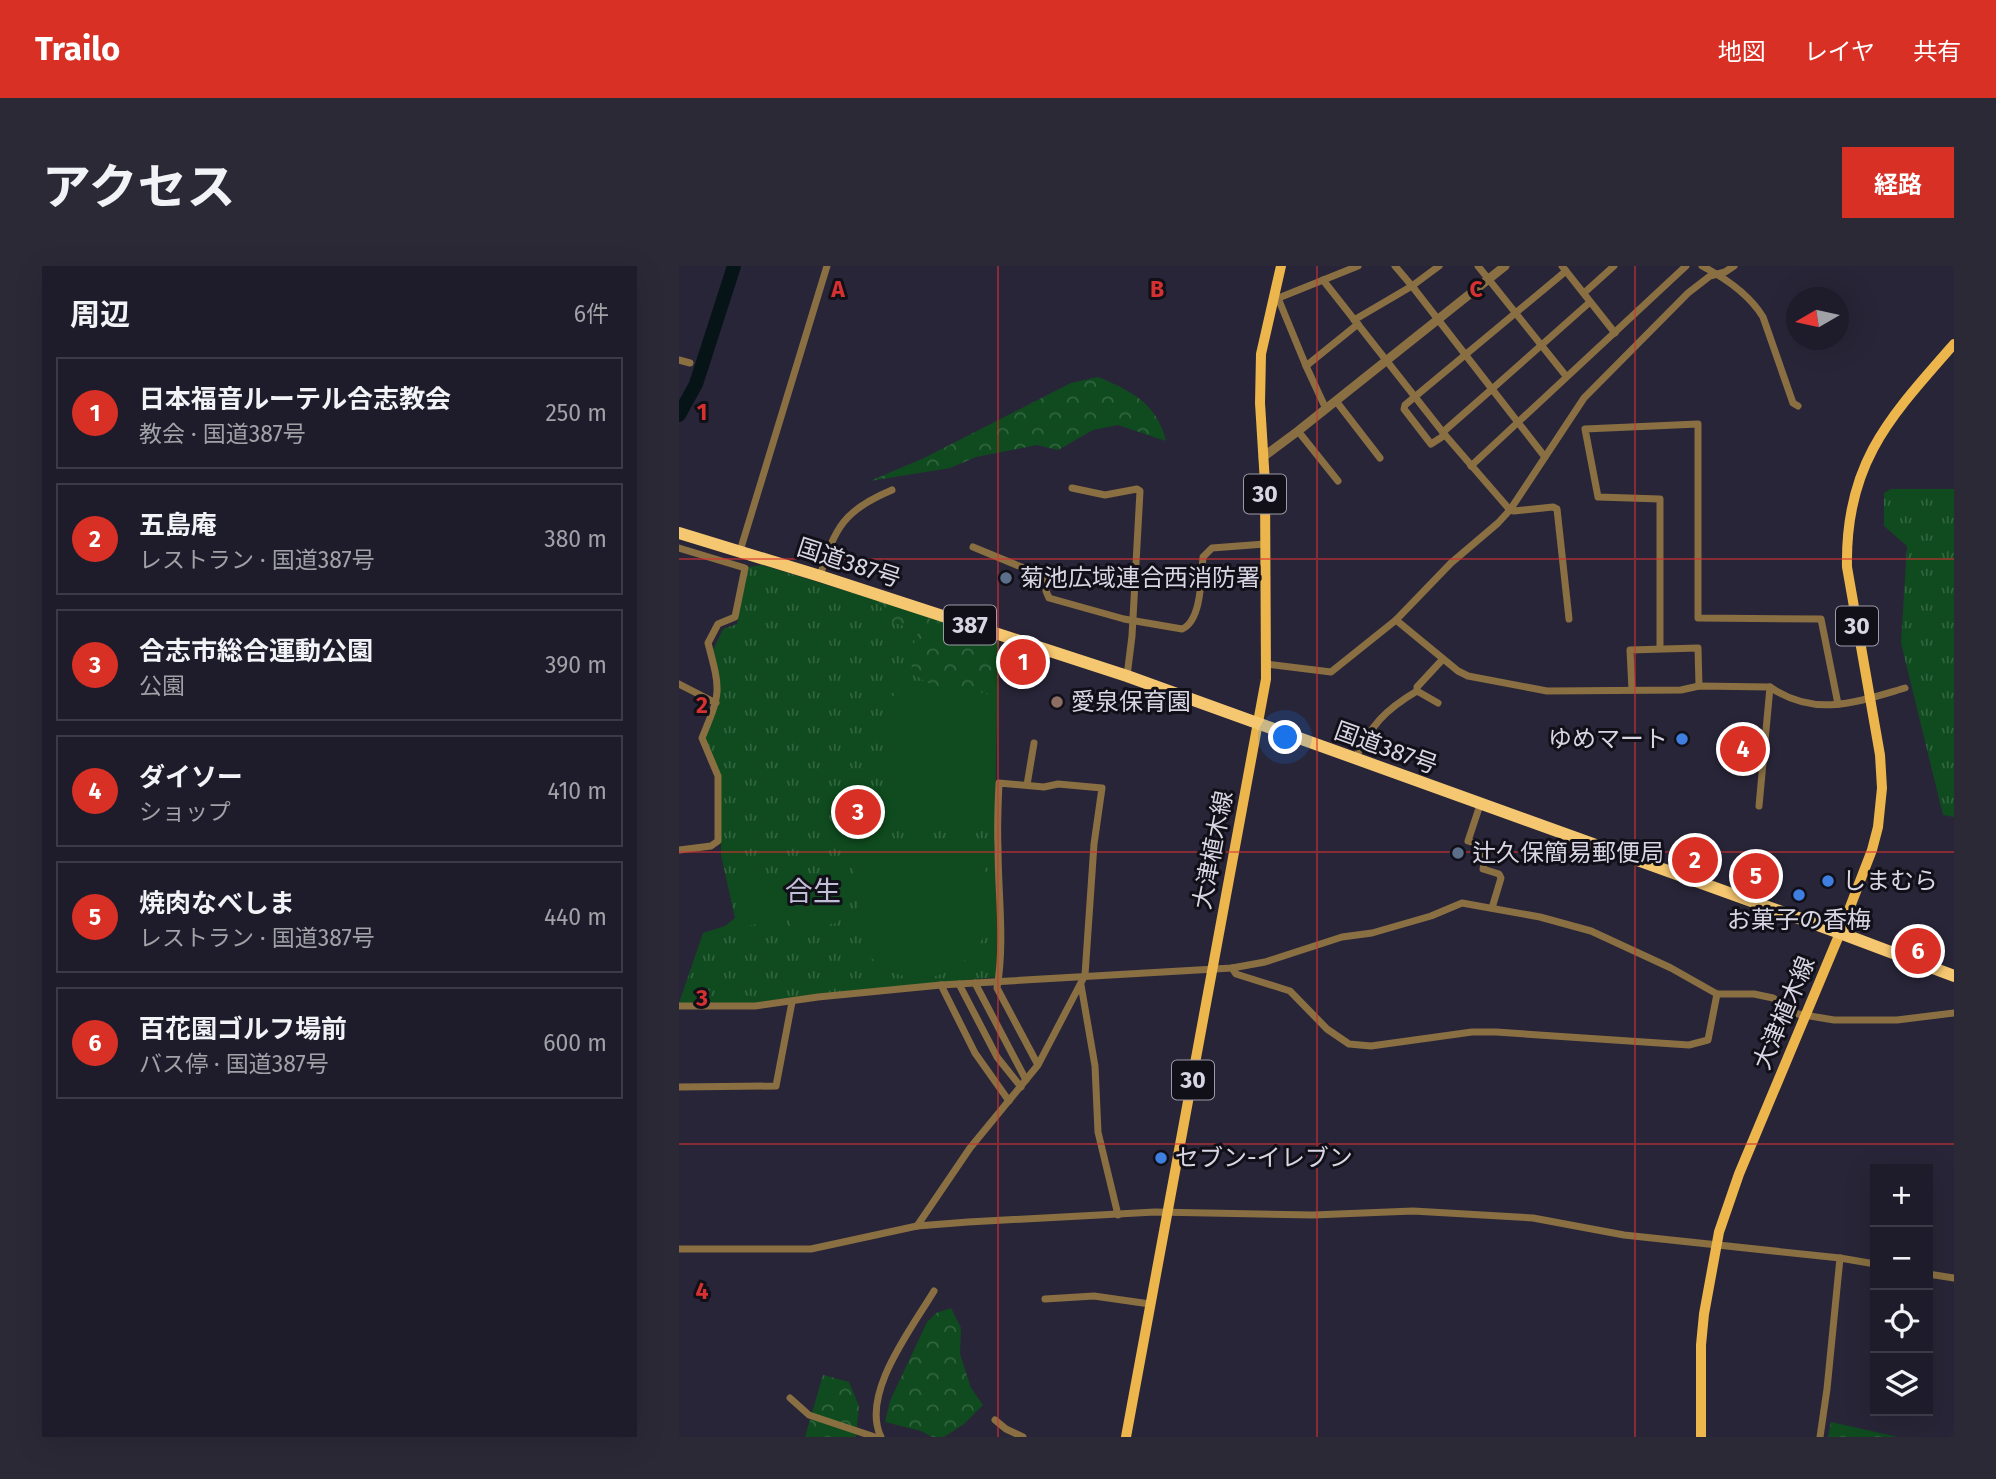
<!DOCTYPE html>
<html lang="ja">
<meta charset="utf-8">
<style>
:root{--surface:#1e1c2a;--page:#2b2936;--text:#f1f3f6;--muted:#a1a1a8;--line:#3c3a47;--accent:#d93025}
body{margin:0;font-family:"Fira Sans","Noto Sans JP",sans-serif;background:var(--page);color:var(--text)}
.controls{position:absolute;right:21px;bottom:21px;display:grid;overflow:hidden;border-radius:0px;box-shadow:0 7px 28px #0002}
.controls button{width:63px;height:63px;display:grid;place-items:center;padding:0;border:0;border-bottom:2px solid var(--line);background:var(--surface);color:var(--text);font:35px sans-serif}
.compass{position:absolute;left:1107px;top:21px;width:63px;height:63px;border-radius:50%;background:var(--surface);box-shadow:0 7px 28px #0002;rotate:261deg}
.you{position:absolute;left:607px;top:472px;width:24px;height:24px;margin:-18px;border:5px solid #fff;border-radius:50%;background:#1a73e8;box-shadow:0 0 0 10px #1a73e833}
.badge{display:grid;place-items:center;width:46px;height:46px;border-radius:50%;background:var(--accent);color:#fff;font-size:23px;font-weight:700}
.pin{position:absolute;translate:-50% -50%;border:4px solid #fff;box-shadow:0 2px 7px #0006}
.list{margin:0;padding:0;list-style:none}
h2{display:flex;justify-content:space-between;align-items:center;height:91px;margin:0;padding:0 28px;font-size:30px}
h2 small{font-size:23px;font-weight:400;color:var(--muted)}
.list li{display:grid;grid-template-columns:46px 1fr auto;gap:21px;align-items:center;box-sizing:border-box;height:112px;margin:0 14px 14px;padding:0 14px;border:2px solid var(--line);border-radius:0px}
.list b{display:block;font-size:26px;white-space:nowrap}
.list p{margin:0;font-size:23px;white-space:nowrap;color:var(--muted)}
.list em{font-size:23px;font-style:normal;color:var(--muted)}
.icon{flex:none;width:38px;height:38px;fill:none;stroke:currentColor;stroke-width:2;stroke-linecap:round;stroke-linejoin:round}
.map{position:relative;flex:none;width:1275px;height:1171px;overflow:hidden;border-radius:0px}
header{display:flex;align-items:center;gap:42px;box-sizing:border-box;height:98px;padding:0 35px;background:var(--accent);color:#fff}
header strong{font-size:33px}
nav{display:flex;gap:38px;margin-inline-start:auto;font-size:24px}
.intro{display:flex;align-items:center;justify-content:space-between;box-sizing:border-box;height:168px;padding:0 42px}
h1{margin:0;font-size:49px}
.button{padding:18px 32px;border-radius:0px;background:var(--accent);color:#fff;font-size:24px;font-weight:700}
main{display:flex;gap:42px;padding:0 42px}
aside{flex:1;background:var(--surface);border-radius:0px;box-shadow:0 7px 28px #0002}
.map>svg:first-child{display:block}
</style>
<header>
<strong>Trailo</strong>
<nav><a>地図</a><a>レイヤ</a><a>共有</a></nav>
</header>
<div class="intro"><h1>アクセス</h1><a class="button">経路</a></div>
<main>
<aside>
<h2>周辺<small>6件</small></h2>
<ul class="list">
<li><span class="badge">1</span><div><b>日本福音ルーテル合志教会</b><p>教会 · 国道387号</p></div><em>250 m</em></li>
<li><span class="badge">2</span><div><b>五島庵</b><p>レストラン · 国道387号</p></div><em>380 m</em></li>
<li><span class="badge">3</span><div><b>合志市総合運動公園</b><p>公園</p></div><em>390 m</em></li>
<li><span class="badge">4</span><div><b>ダイソー</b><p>ショップ</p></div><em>410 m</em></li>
<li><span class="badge">5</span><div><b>焼肉なべしま</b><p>レストラン · 国道387号</p></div><em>440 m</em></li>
<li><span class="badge">6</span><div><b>百花園ゴルフ場前</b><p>バス停 · 国道387号</p></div><em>600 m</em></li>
</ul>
</aside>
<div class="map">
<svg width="1275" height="1171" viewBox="0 0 1275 1171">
<defs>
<pattern id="grass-tufts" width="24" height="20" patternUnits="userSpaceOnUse" patternTransform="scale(1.75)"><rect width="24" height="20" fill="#0f4b1e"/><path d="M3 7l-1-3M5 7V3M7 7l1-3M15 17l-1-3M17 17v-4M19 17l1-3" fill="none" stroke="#31643f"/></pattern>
<pattern id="forest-crowns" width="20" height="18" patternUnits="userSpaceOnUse" patternTransform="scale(1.75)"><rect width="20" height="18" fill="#0f4b1e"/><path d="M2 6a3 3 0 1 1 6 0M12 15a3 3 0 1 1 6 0" fill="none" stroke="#31643f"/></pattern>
</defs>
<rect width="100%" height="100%" fill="#282538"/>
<g fill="url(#grass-tufts)">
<polygon points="1212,223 1275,223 1275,551 1264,549 1222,377 1228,280 1205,260 1205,227"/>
<path d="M83,299l237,73 -5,209 4,73v57l-181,17 -63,9h-75l24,-70 22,-7 10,-8 -14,-63v-79l-17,-38c17,-40 21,-45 9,-88l10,-21 14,-5 11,-57z"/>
</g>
<g fill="url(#forest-crowns)">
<path d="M419,111c33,14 59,26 68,64l-48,-16 -25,5 -35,20 -21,-5 -61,12 -26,11 -80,13 54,-23 147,-75z"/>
<path d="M198,332l120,47v23l-3,12c-32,11 -55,15 -82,-8l-1,-21 8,-21 -32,-9z"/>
<polygon points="272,1042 282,1062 281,1088 292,1122 304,1139 285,1158 265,1171 253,1171 242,1165 206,1156 211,1135 248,1056 257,1047"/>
<polygon points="144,1109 170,1116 180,1140 177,1171 126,1171"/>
<polygon points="1152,1156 1219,1171 1149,1171"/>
</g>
<g fill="#0f4b1e">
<path d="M224,422l83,5 7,6 3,8 -1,71c-12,15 2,43 -17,53l-82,-1 -5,-4 -3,-7 2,-117 5,-9z"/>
<path d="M203,576l81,2c74,59 -5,167 -78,124 -8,-5 -19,-13 -22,-22 -3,-10 -3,-22 -4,-32 -2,-23 -11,-48 4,-67z"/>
<polygon points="102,609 109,653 66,660 59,615"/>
<polygon points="150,611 158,657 113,664 106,618"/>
</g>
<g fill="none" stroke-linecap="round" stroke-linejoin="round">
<polyline stroke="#071417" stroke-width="14" points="0,149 17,118 55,0"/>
<g stroke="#896f41" stroke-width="7">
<polyline points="760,0 733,20 813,123 911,36"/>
<polyline points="799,0 887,110"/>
<polyline points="883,0 936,67"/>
<path d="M1023,0c23,12 47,28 61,51l30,86 5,3"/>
<polyline points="644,14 766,169 831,244 835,245 874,241 878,243 890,353"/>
<polyline points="905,27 935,0"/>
<polyline points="599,32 627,100 679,58"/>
<polyline points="597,33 679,0"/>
<polyline points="675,54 733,20 716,0"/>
<polyline points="0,94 11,97"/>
<polyline points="627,100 647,143"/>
<polyline points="657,135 701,192"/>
<polyline points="619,165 659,215"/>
<polyline points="764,166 813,123 866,191"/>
<polyline points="766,169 752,178 725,143 726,139 887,5"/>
<polyline points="792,200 1007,0"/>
<polyline points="393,222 426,229 458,223 461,225 453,370 448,410"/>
<path d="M294,281l75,31 -2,13 3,7 75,21 58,10c20,-8 19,-53 21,-72l9,-9 53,-4"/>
<path d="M0,282l66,20 -10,49 -17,7 -10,19c13,49 13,49 -6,95l16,38v65l-7,5 -32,4"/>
<polyline points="61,285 148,0"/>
<path d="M141,310c15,-49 24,-66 72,-86"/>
<polyline points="717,354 779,405 789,410 868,425 1002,424 1020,420 1091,421 1080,540"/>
<polyline points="981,382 981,233 919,231 906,163 1019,158 1019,352 1142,353 1159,438"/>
<polyline points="587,398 652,406 717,354 772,297 819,257 831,244 905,132 1009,27 1031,10 1046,6 1055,0"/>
<polyline points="0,418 37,437"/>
<path d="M1091,421c45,31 87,15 135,1"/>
<polyline points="953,424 951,384 1019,382 1020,420"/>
<polyline points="738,425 759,437"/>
<path d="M676,493c16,-34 30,-49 62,-68v-4l26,-28"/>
<polyline points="348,519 355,477"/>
<polyline points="801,539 789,575 805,580 807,585 804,603 820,608 822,612 813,642"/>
<polyline points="553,702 557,708 611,725 648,763 670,778 692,780 793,766 817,766 1010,779 1029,774 1038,728"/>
<polyline points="296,717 347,814"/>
<polyline points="280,718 318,791 342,821"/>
<polyline points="262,719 296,787 330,835"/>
<polyline points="402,719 416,800 419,866 439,949"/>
<polyline points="0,740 76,740 139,731 262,719 553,702 586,696 663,671 693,667 752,650 783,637 861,651 912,665 992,702 1038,728 1075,728 1094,732 1119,748 1155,754 1218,754 1275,747"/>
<polyline points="0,821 97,820 113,736"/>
<path d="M238,960l53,-78 68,-83 47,-90 9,-131 8,-56 -44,-4 -14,3 -45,-4c-1,21 -2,43 -1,65 0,47 7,94 -1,140l41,77"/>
<polyline points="0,983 132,983 238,960 289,956 476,946 634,949 734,945 854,952 945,969 1161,992 1196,998"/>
<polyline points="1249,1008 1275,1012"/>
<polyline points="366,1033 415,1030 471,1038"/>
<polyline points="111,1132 130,1149 196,1171"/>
<polyline points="316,1154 327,1163 344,1171"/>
<path d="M202,1171c-21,-43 31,-109 53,-146"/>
<polyline points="1141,1171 1148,1123 1161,992"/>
</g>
<polyline stroke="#896f41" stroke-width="9" points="584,191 619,165 826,0"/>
<g stroke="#ecb64d" stroke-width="10">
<polyline points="447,1171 587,413 586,217 581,137 582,88 602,0"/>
<path d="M1022,1171v-92l3,-31 15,-82 20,-58 101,-241 32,-83 6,-23 4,-39 -2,-33 -33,-188c-2,-104 43,-150 107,-223"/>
</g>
<polyline stroke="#f5c770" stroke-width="12" points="0,267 141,310 448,410 1161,667 1275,710"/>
</g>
<path fill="none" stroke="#d63131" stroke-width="2" stroke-opacity="0.55" d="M319,0v1171M638,0v1171M956,0v1171M0,293h1275M0,586h1275M0,878h1275"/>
<g fill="#5c6f8a" stroke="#110f18" stroke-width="2.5">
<circle cx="327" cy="312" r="7"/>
<circle cx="779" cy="587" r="7"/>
</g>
<circle fill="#8d6e63" stroke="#110f18" stroke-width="2.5" cx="378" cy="436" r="7"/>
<g fill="#3f7fe0" stroke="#110f18" stroke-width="2.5">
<circle cx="1003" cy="473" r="7"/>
<circle cx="1149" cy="615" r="7"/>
<circle cx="1120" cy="629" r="7"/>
<circle cx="482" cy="892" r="7"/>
</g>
<g text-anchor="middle" stroke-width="6" stroke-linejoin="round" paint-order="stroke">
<g fill="#110f18" stroke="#9c9aa6" stroke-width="2">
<rect x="565" y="208.5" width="42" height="39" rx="5"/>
<rect x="265" y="339.5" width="52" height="39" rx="5"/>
<rect x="1157" y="340.5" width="42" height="39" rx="5"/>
<rect x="493" y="794.5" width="42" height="39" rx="5"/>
</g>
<g font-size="23" font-weight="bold" fill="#d8d6e3">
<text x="586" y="236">30</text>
<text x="291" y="367">387</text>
<text x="1178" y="368">30</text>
<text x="514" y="822">30</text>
</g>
<g font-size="24" fill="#d8d6e3" stroke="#110f18">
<text transform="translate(170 297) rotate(18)" y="8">国道387号</text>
<text transform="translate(707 482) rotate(20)" y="8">国道387号</text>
<text transform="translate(534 584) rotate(-79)" y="8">大津植木線</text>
<text transform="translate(1105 747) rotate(-67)" y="8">大津植木線</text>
</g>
<g font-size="24" fill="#d8d6e3" stroke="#110f18" text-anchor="start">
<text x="341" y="320">菊池広域連合西消防署</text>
<text x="392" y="444">愛泉保育園</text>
<text x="989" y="481" text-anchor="end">ゆめマート</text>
<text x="793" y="595">辻久保簡易郵便局</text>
<text x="1163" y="623">しまむら</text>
<text x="1120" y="662" text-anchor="middle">お菓子の香梅</text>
<text x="496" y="900">セブン-イレブン</text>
</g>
<g font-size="28" fill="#c1bed7" stroke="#110f18">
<text x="134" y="635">合生</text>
</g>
</g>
<g font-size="23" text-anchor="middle" font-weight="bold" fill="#d63131" stroke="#110f18" stroke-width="6" stroke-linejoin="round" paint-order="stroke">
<text x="159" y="31">A</text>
<text x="478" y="31">B</text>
<text x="797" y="31">C</text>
<text x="23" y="154">1</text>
<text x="23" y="447">2</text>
<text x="23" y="740">3</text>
<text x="23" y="1033">4</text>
</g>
</svg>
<div class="controls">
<button>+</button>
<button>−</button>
<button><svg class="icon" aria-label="locate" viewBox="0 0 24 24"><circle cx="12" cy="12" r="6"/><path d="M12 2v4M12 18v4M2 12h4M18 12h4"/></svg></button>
<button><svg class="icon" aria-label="layers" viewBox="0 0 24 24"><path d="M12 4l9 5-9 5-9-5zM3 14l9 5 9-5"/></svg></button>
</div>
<svg class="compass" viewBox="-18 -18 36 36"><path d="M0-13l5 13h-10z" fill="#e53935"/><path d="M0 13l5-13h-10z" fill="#a1a1a8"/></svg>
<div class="you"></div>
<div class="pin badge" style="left:344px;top:396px">1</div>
<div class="pin badge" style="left:1016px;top:594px">2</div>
<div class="pin badge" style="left:179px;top:546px">3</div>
<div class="pin badge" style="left:1064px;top:483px">4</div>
<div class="pin badge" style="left:1077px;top:610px">5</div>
<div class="pin badge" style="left:1239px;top:685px">6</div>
</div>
</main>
